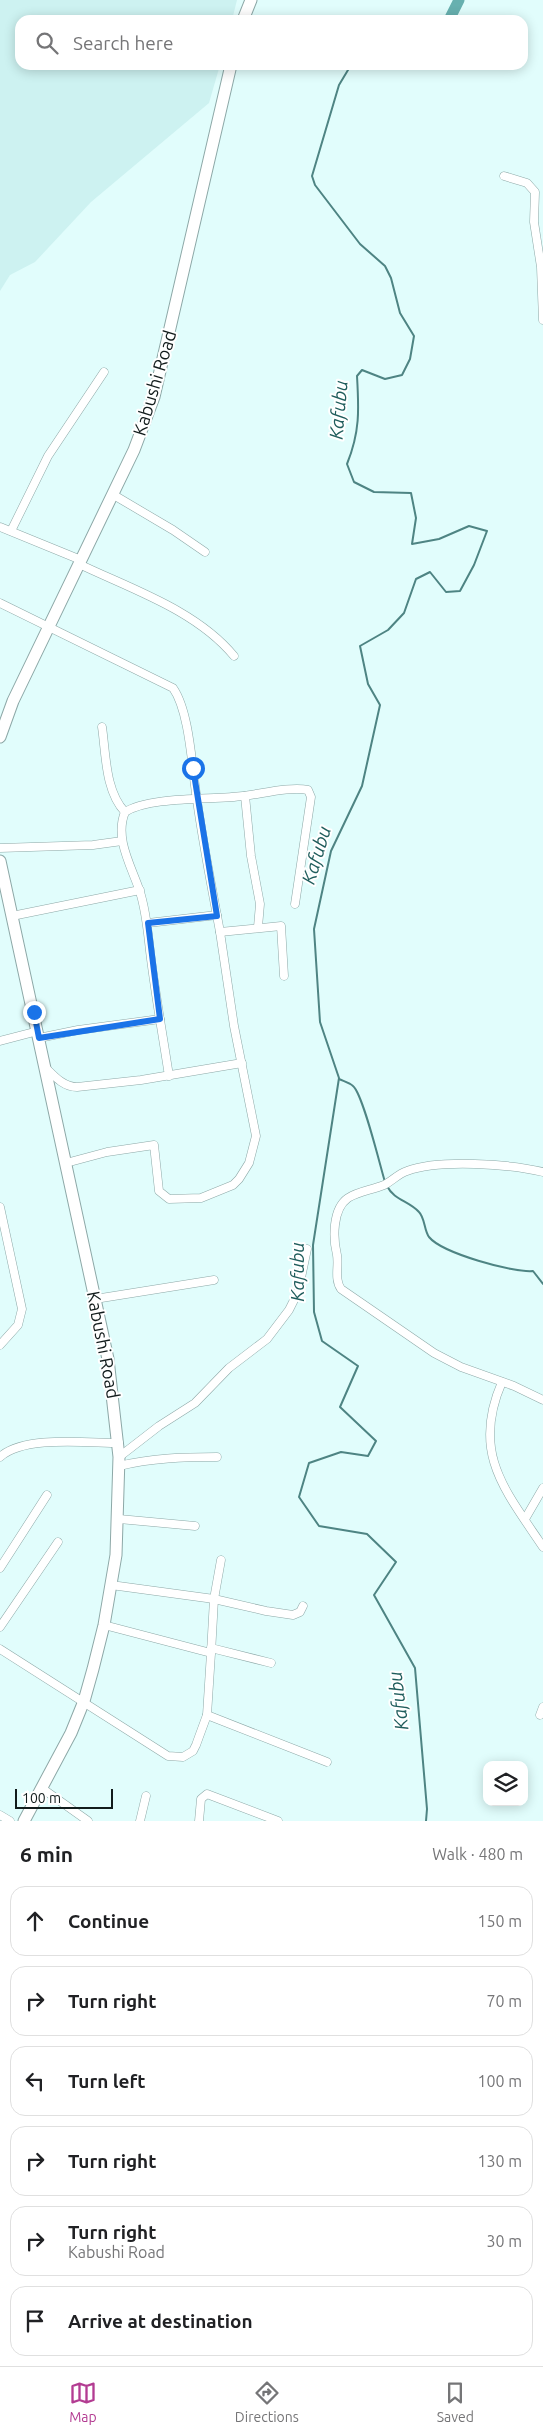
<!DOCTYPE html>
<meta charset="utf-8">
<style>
:root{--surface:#fff;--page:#f6f6f6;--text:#202124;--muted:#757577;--line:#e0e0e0;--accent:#b33c92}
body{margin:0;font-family:Ubuntu,sans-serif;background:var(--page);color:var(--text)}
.controls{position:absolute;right:15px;bottom:15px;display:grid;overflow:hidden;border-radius:10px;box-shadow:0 2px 12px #0003}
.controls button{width:45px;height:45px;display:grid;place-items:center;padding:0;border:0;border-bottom:1px solid var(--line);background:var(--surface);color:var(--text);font:25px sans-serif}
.scale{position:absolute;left:15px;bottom:12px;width:98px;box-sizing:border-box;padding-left:5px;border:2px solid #121c1c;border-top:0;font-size:14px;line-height:18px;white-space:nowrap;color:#121c1c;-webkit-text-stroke:4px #fff;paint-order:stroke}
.stop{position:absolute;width:15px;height:15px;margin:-11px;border:4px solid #1a73e8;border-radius:50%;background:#fff}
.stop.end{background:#1a73e8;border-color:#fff;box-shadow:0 1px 5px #0008}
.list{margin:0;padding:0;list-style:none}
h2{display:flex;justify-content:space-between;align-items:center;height:65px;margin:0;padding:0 20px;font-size:21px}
h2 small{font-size:16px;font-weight:400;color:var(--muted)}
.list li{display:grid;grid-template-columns:32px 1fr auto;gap:15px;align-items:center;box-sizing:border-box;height:70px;margin:0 10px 10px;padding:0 10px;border:1px solid var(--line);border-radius:15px}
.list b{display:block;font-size:19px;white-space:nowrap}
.list p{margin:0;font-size:16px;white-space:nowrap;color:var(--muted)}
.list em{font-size:16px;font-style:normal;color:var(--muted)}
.icon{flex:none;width:28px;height:28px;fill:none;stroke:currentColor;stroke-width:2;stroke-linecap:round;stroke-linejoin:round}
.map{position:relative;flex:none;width:543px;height:1821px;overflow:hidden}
.search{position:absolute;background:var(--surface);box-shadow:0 2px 12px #0003;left:15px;right:15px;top:15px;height:55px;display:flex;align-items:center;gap:12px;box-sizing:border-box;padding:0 18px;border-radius:15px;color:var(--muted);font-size:19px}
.sheet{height:545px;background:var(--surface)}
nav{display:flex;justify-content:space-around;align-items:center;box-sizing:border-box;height:70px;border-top:1px solid var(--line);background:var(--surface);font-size:14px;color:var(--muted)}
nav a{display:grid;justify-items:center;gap:2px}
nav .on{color:var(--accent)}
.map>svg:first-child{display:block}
</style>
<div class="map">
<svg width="543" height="1821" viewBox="0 0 543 1821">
<rect width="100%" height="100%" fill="#e1fdfc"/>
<polygon fill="#cdf2f1" points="0,0 237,0 232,20 20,20 20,65 220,65 209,103 91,202 35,262 10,275 0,291"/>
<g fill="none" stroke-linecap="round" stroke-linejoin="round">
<g stroke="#4e8483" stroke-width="2">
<path d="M351,65l-12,20 -27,91 3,9 45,59 25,22 6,12 9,35 14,23 -4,23 -8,16 -17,4 -23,-9 -5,6c2,34 3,56 -10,88l7,18 20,10 37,1 5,25 -4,26 27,-5 30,-13 18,5 -13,34 -14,26 -14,1 -16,-20 -14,7 -12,34 -16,17 -28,16 8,38 12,21 -18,81 -31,65 -17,78 6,93 19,56 -26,167 1,67 8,29 36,25 -18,41 36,34 -8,15 -27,-4 -32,11 -10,34 20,29 48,8 29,28 -22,33 41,73 12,141 -1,12"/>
<path d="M339,1079c4,2 11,4 14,7 10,8 27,80 32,96"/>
<path d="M387,1186c7,14 22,15 32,26 6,6 5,18 10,25 13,16 84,36 104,34l10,13"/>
</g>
<polyline stroke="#67b0af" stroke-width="11" points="449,20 459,0"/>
<defs>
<g id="street">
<polyline points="504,176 527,183 535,192 534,222 541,267 543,320"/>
<polyline points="112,494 173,530 205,552"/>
<polyline points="0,527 81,560"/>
<polyline points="11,531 48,456 104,372"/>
<path d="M79,564c52,25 117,46 155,92"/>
<path d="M0,603l173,85c17,24 19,82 24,112 6,44 15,88 23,132l61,-6 3,50"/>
<path d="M102,727c4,27 3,64 23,85"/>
<polyline points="245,796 251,856 260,904 258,927"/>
<polyline points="0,848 93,845 122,841"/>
<polyline points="12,916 140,890"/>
<polyline points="148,923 217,915"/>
<polyline points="39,1038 78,1030 160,1019"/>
<polyline points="0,1041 38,1031"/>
<path d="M46,1068c9,9 18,19 31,19l64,-7 101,-17"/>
<path d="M169,1076c-6,-39 -13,-78 -18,-117 -3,-23 -4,-45 -11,-67 -8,-25 -26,-53 -15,-80 25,-16 87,-12 118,-16 18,-2 48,-10 65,-6l3,7 -16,107"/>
<polyline points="66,1163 107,1152 154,1145 159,1191 169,1199 201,1198 233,1185 239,1179 249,1163 256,1136 234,1026 220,932"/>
<path d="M543,1172c-33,-8 -104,-13 -136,-1 -9,3 -15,10 -23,14 -12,5 -25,6 -36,13 -16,11 -15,41 -11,57 2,11 -3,24 4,34l93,64 27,14 53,19 29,14"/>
<polyline points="0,1207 22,1309 18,1325 0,1345"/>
<polyline points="95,1299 214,1280"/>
<path d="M502,1382c-31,71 3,108 41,165"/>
<path d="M0,1457c24,-22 88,-14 119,-14"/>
<polyline points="119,1457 159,1426 195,1403 229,1368 267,1339 289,1310 298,1292 307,1249"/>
<path d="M119,1466c33,-8 65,-9 98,-9"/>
<polyline points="119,1519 195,1526"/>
<polyline points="525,1519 543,1488"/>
<polyline points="0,1568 47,1495"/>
<polyline points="111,1585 214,1599 266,1611 293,1615 300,1612 303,1606"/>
<polyline points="0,1627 58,1542"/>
<polyline points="211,1648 271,1663"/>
<polyline points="0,1649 168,1756 183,1757 193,1751 196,1745 207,1715 211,1653 104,1625"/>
<polyline points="211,1653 214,1599 221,1560"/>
<polyline points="207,1715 327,1762"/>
<polyline points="540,1715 543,1707"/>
<polyline points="43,1789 88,1821"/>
<polyline points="0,1815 10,1821"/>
<polyline points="140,1821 146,1796"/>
<polyline points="199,1821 201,1799 207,1794 278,1821"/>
</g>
<g id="secondary">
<polyline points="243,20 251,0"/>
<polyline points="0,737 13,701 134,450 154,397 231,65"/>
<polyline points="0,861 108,1359 119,1457 116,1555 104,1625 93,1669 84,1701 71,1733 24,1821"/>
</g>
</defs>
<use href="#street" stroke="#8da8a7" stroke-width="9"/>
<use href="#secondary" stroke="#8da8a7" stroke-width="13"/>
<use href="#street" stroke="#fff" stroke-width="8"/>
<use href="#secondary" stroke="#fff" stroke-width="11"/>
</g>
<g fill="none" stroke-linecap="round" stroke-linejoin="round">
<polyline stroke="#1a73e8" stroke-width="6" points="34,1012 39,1038 160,1019 148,923 217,916 193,768"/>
</g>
<g text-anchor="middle" stroke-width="4" stroke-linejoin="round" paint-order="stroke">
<g font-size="18" fill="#121c1c" stroke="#fff">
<text transform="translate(155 383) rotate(-73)" y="6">Kabushi Road</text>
<text transform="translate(103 1345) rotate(79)" y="6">Kabushi Road</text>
</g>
<g font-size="19" font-style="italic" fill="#1f5d5c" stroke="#fff">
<text transform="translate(338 410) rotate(-85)" y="7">Kafubu</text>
<text transform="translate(316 855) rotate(-73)" y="7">Kafubu</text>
<text transform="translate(297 1272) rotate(-90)" y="7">Kafubu</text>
<text transform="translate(398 1701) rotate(-97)" y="7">Kafubu</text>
</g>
</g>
</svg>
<div class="controls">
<button><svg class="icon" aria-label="layers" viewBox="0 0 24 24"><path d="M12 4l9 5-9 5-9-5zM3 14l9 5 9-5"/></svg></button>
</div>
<div class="scale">100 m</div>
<div class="stop" style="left:193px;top:768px"></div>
<div class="stop end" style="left:34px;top:1012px"></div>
<div class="search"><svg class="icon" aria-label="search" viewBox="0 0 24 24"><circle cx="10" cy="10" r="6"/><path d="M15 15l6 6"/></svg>Search here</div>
</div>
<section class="sheet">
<h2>6 min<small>Walk · 480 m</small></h2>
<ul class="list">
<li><svg class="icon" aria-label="ahead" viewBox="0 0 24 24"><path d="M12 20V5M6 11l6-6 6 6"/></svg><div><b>Continue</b></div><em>150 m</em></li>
<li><svg class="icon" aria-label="right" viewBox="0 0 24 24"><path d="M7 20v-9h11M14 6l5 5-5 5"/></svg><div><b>Turn right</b></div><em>70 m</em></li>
<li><svg class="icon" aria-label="left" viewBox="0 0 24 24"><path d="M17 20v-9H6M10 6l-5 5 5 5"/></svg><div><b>Turn left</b></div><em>100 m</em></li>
<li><svg class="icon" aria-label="right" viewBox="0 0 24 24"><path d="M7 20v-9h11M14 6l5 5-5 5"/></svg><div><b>Turn right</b></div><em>130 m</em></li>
<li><svg class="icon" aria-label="right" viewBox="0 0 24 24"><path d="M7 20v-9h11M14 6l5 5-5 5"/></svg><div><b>Turn right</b><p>Kabushi Road</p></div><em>30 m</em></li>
<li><svg class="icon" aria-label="arrive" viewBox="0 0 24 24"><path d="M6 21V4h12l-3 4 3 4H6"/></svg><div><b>Arrive at destination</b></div></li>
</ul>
</section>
<nav>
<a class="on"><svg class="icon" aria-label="map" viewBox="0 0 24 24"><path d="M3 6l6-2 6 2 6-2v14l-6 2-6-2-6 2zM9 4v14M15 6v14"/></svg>Map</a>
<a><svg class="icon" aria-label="directions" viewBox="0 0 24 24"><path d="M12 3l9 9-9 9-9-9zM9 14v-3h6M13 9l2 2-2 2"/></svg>Directions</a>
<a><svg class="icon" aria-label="saved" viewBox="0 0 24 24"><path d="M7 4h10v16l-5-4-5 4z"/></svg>Saved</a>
</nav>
